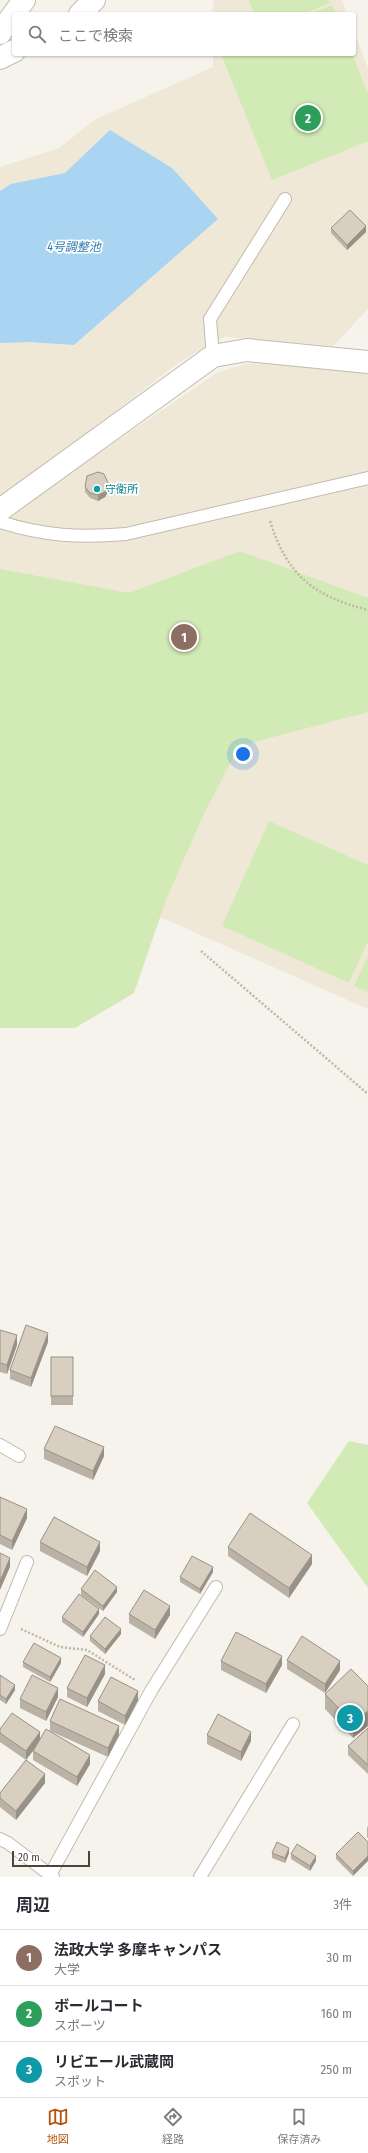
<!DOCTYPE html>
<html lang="ja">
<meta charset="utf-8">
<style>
:root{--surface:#fff;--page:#f2f2f3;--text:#2b2b33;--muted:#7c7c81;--line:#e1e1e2;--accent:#b45309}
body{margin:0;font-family:"Fira Sans Condensed","Noto Sans JP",sans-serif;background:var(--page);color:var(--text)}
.scale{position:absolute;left:12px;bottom:10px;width:78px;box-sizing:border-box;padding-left:4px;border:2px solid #4b4439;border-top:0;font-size:11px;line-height:14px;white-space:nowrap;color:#4b4439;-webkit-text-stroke:3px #fff;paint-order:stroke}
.you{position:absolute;left:243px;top:754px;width:14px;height:14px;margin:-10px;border:3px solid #fff;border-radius:50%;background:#1a73e8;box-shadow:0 0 0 6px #1a73e833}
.badge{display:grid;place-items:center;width:26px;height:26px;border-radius:50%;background:var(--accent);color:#fff;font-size:13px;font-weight:700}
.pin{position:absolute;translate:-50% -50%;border:2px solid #fff;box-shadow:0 1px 4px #0006}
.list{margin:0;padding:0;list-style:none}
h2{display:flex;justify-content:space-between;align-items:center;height:52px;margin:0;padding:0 16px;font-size:17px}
h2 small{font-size:13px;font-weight:400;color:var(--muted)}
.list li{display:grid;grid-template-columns:26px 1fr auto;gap:12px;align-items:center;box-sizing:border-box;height:56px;padding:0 16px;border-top:1px solid var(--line)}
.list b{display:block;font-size:15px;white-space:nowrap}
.list p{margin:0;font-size:13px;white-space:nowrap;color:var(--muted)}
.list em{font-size:13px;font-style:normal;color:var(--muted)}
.icon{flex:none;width:22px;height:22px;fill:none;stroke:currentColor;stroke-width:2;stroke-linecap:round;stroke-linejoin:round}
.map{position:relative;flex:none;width:368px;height:1877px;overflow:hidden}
.search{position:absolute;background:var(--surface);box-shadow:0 1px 3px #0004;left:12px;right:12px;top:12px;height:44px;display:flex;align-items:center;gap:10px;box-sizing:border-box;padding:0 14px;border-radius:4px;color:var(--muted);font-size:15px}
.sheet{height:220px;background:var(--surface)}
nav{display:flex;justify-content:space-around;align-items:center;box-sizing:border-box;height:56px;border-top:1px solid var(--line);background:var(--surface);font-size:11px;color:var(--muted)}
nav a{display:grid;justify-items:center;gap:2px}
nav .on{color:var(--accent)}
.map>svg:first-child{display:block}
</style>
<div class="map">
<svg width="368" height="1877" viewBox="0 0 368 1877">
<rect width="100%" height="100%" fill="#f6f3ec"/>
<g fill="#efe8d6">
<polygon points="214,0 342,0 347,14 212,14"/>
<polygon points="354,31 368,68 368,309 333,346 225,337 208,345 177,364 18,486 39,494 218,372 247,364 274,363 368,374 368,1009 40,864 0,780 0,167 59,148 96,119 213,67 213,54 354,54"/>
</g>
<g fill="#d2eab5">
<polygon points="249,0 328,0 330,3 303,14 254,14"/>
<polygon points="332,5 336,14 308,14"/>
<polygon points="221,54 352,54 368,94 368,141 272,180"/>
<polygon points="240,551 368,598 368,712 239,746 201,820 166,900 134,993 75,1028 0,1028 0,569 129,593"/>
<polygon points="269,821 368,865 368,941 349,983 222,926"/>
<polygon points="368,956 368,992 354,986"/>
<polygon points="349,1441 368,1445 368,1588 307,1503"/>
</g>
<polygon fill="#a9d4f2" points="110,130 172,168 218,219 74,345 29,342 0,343 0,191 11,184 65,173"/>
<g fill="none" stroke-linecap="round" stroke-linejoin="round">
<defs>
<g id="lane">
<polyline points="213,356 210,319 285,199"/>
<path d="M0,522c44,14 80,16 126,12l242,-56"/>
<polyline points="0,1445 19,1456"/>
<polyline points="0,1629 27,1562"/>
<polyline points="0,1839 8,1843 53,1877"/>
<polyline points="50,1875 151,1691 216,1587"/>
<polyline points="200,1877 293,1724"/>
</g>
<g id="street">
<polyline points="80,14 94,0"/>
<polyline points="0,33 24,0"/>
<polyline points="0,58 14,51"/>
<polyline points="0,510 213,356 247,350 368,362"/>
</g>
</defs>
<use href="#lane" stroke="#c2bbae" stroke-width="14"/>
<use href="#street" stroke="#c2bbae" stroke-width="24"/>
<g stroke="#c4b79f" stroke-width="2.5" stroke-dasharray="2 2" stroke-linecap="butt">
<path d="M270,521c17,54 43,75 98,89"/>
<polyline points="201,951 368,1094"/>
<polyline points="21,1629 60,1647 87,1650 135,1680"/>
</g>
<use href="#lane" stroke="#fff" stroke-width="12"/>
<use href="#street" stroke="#fff" stroke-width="22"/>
</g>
<g fill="#bab2a6">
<polygon points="331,228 366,232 347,250 331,233"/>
<polygon points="85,487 109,490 105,497 98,501 90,498 85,492"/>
<polygon points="0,1330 17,1345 7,1374 0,1372"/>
<polygon points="48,1342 31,1387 10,1379 10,1370"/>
<rect x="51" y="1357" width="22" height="48"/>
<polygon points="44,1449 104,1456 93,1480 44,1459"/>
<polygon points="0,1497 27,1518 12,1550 0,1544"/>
<polygon points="40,1542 100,1551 87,1576 40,1551"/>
<polygon points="228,1547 312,1564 289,1598 228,1556"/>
<polygon points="213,1572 200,1594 180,1582 180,1577"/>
<polygon points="81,1589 117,1592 103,1611 81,1595"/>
<polygon points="99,1614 83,1637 62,1622 62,1617"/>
<polygon points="129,1614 170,1615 155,1639 129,1623"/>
<polygon points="121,1634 105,1654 90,1641 90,1636"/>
<polygon points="287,1660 340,1670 325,1693 287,1669"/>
<polygon points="221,1661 282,1665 266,1693 221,1670"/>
<polygon points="23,1662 61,1663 50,1682 23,1667"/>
<polygon points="105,1674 87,1707 67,1697 67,1688"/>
<polygon points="0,1675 15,1690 6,1704 0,1700"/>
<polygon points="368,1686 368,1726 353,1738 325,1709 325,1694"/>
<polygon points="58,1697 46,1721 20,1708 20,1699"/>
<polygon points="138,1700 125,1725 98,1711 98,1701"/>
<polygon points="50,1721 119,1735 108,1757 50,1731"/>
<polygon points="368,1728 368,1774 348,1755 348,1746"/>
<polygon points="0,1729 40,1740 90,1764 77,1786 33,1760 33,1751 26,1760 45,1783 16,1820 0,1807 0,1793 26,1760 0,1742"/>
<polygon points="207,1735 251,1741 241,1761 207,1744"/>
<polygon points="368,1826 368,1838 367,1837 367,1828"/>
<polygon points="358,1832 353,1876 336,1859 336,1854"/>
<polygon points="272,1853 289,1853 285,1863 272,1858"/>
<polygon points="291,1854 316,1861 310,1871 291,1859"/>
</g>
<g fill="#979187">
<polygon points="366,226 366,232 347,250 347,245"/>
<polygon points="109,485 109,490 105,497 98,501 98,495"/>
<polygon points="48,1333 48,1342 31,1387 31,1378"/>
<polygon points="17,1335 17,1345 7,1374 7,1365"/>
<polygon points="104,1447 104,1456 93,1480 93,1471"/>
<polygon points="27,1509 27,1518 12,1550 12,1541"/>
<polygon points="100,1542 100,1551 87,1576 87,1567"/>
<polygon points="312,1555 312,1564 289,1598 289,1588"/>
<polygon points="10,1558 10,1567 0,1590 0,1581"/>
<polygon points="213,1567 213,1572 200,1594 200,1589"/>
<polygon points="117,1587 117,1592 103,1611 103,1606"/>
<polygon points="170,1606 170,1615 155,1639 155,1630"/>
<polygon points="99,1609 99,1614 83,1637 83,1632"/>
<polygon points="121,1629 121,1634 105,1654 105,1649"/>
<polygon points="282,1656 282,1665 266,1693 266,1684"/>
<polygon points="61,1658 61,1663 50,1682 50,1677"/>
<polygon points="340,1661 340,1670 325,1693 325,1684"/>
<polygon points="105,1665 105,1674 87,1707 87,1698"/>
<polygon points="15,1685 15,1690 6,1704 6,1699"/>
<polygon points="58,1688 58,1697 46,1721 46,1712"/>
<polygon points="138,1691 138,1700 125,1725 125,1716"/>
<polygon points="368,1711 368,1726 353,1738 353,1723"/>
<polygon points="119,1726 119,1735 108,1757 108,1748"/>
<polygon points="40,1732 40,1741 26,1760 26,1751"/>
<polygon points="251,1732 251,1741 241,1761 241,1752"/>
<polygon points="90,1755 90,1764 77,1786 77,1777"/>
<polygon points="45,1774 45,1783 16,1820 16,1811"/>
<polygon points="289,1848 289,1853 285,1863 285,1858"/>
<polygon points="316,1856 316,1861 310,1871 310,1866"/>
<polygon points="368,1856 368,1861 353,1876 353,1871"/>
</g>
<g fill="#d8cfc1" stroke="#979187">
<polygon points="350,210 366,226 347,245 331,228"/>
<polygon points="98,472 104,474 109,485 105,492 98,495 90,493 85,487 87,476"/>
<polygon points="26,1325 48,1333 31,1378 10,1370"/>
<polygon points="0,1330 17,1335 7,1365 0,1363"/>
<rect x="51" y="1357" width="22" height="39"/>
<polygon points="55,1426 104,1447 93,1471 44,1449"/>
<polygon points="0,1497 27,1509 12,1541 0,1535"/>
<polygon points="250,1513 312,1555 289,1588 228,1547"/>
<polygon points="54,1517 100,1542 87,1567 40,1542"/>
<polygon points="0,1553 10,1558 0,1581"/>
<polygon points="192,1556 213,1567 200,1589 180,1577"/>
<polygon points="95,1570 117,1587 103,1606 81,1589"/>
<polygon points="144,1590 170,1606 155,1630 129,1614"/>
<polygon points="79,1594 99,1609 83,1632 62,1617"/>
<polygon points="105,1617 121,1629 105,1649 90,1636"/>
<polygon points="236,1632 282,1656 266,1684 221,1661"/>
<polygon points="302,1636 340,1661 325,1684 287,1660"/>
<polygon points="34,1643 61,1658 50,1677 23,1662"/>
<polygon points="85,1655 105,1665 87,1698 67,1688"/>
<polygon points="351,1669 368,1686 368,1711 353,1723 325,1694"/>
<polygon points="0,1675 15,1685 6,1699 0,1695"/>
<polygon points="32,1675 58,1688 46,1712 20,1699"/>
<polygon points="111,1677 138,1691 125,1716 98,1701"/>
<polygon points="60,1699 119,1726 108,1748 50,1721"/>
<polygon points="12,1713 40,1732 26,1751 0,1733 0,1729"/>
<polygon points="218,1714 251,1732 241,1752 207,1735"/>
<polygon points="368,1728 368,1765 348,1746"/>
<polygon points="46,1729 90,1755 77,1777 33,1751"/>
<polygon points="26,1760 45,1774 16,1811 0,1798 0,1793"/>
<polygon points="358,1832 368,1842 368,1856 353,1871 336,1854"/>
<polygon points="277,1842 289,1848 285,1858 272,1853"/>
<polygon points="297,1844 316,1856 310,1866 291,1854"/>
</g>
<circle fill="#0f9aa8" stroke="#fff" stroke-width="1.5" cx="97" cy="489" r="4"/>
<g text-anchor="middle" stroke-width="3.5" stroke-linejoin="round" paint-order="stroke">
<g font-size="11" fill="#0d838f" stroke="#fff" text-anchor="start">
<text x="105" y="493">守衛所</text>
</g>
<g font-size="12" font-style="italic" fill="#2e7ab2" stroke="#fff">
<text x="74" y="251">4号調整池</text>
</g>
</g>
</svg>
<div class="scale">20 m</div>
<div class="you"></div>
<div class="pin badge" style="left:184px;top:637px;background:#8d6e63">1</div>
<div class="pin badge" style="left:308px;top:118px;background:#2e9e5b">2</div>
<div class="pin badge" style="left:350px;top:1718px;background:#0f9aa8">3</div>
<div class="search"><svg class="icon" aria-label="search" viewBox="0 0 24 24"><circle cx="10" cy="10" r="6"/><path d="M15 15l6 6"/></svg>ここで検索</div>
</div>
<section class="sheet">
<h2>周辺<small>3件</small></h2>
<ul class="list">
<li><span class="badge" style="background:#8d6e63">1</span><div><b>法政大学 多摩キャンパス</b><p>大学</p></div><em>30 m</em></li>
<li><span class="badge" style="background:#2e9e5b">2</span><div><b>ボールコート</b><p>スポーツ</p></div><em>160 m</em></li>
<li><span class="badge" style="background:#0f9aa8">3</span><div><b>リビエール武蔵岡</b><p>スポット</p></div><em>250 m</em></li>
</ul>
</section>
<nav>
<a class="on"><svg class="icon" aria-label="map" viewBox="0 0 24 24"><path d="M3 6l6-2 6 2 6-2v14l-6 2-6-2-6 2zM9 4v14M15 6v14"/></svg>地図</a>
<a><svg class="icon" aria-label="directions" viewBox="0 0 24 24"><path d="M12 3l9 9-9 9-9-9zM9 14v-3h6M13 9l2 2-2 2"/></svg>経路</a>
<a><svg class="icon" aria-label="saved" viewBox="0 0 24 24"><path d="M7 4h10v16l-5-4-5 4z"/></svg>保存済み</a>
</nav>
